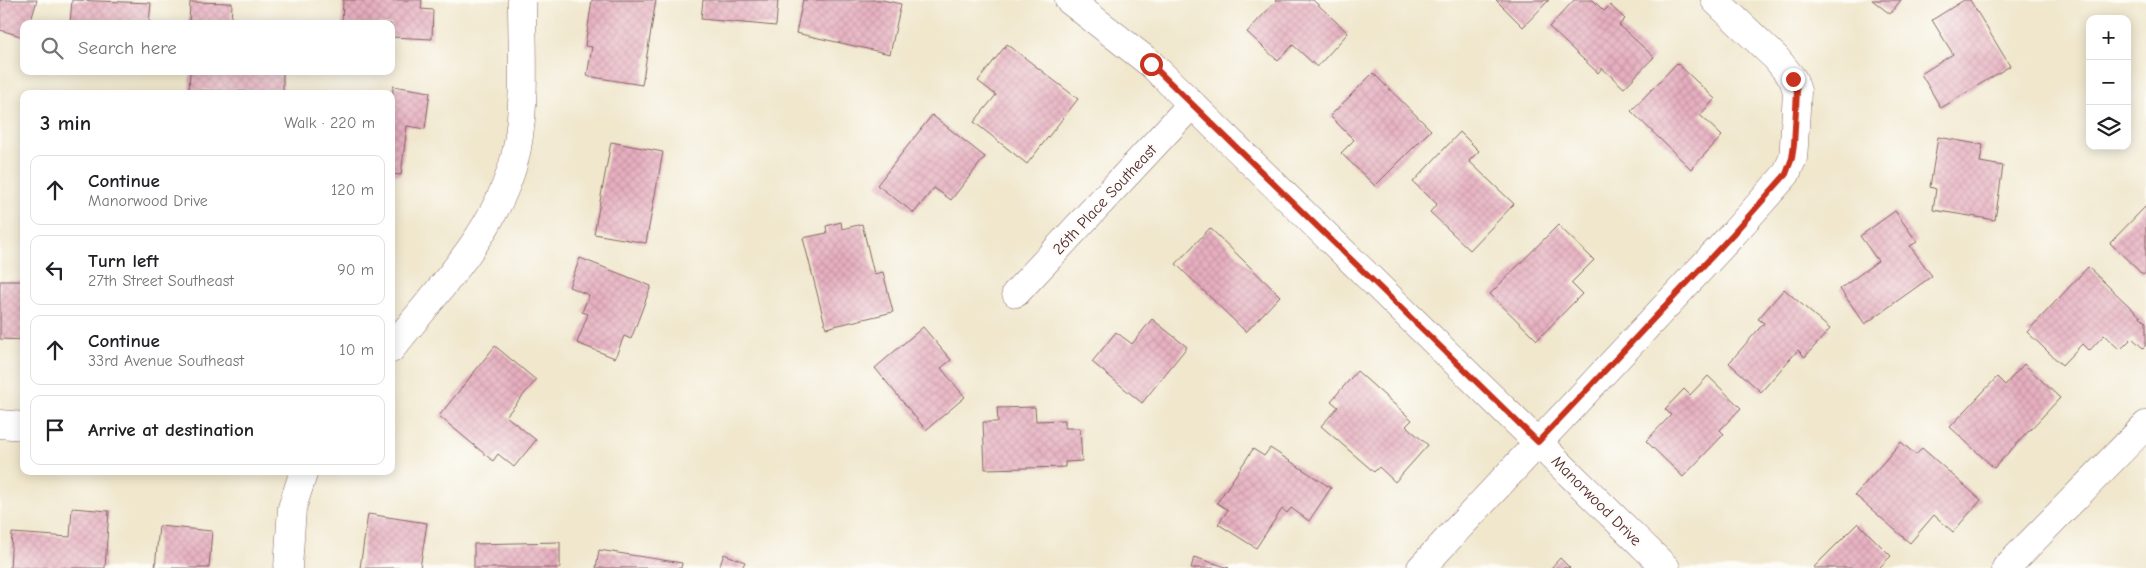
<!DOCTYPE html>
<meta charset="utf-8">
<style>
:root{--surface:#fff;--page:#f6f6f6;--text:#202124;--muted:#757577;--line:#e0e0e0}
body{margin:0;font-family:"Comic Neue",sans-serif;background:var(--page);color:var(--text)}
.controls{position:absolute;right:15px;top:15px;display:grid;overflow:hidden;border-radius:10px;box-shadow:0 2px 12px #0003}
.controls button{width:45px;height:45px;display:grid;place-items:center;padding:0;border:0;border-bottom:1px solid var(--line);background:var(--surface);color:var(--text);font:25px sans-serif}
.stop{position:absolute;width:15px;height:15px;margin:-11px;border:4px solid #c8321e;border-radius:50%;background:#fff}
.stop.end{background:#c8321e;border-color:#fff;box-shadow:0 1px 5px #0008}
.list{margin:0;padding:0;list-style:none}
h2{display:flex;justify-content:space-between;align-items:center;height:65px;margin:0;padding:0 20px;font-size:21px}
h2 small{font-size:16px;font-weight:400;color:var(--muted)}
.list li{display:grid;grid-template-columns:32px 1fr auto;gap:15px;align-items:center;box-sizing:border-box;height:70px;margin:0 10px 10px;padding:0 10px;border:1px solid var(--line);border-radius:10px}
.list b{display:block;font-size:19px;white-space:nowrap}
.list p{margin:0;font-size:16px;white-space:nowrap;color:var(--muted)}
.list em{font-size:16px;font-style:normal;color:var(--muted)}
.icon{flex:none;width:28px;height:28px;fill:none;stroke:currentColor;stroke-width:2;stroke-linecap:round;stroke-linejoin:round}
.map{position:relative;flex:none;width:2146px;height:568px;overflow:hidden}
.search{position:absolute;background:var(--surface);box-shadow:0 2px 12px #0003;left:20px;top:20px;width:375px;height:55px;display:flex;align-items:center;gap:12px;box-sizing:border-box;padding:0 18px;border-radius:10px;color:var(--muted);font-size:19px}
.panel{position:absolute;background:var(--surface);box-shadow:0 2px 12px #0003;left:20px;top:90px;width:375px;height:385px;border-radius:10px}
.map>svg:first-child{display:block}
</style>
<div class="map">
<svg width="2146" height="568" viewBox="0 0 2146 568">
<defs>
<pattern id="building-cross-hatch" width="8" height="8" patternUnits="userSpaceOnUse" patternTransform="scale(1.25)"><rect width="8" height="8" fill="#e6afbf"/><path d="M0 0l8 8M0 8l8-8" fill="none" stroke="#c796a4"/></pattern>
</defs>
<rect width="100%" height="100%" fill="#fdfcf7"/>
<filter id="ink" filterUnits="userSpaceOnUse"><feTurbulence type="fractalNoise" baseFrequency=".02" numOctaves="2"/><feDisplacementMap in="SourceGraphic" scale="10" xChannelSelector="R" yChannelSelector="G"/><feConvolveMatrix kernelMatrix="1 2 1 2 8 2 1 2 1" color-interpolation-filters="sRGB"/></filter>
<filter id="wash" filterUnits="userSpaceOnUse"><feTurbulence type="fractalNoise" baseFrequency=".0096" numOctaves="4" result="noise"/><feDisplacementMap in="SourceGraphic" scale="20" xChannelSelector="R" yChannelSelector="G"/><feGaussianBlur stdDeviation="1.12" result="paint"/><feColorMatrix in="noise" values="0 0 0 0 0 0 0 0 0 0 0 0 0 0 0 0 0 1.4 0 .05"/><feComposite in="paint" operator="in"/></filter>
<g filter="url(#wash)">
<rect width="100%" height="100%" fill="#f0e7cd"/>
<g id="blocks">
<g fill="url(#building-cross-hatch)">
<polygon points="0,0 37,0 30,24 24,24 24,37 0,30"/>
<polygon points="72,0 151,3 149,24 70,24"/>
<polygon points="343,0 422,0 421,9 433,10 432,39 391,37 391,24 342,24"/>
<polygon points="592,0 656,0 642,85 587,76 592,47 585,46"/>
<polygon points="703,0 778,0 776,26 701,19"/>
<polygon points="803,0 882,0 901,4 890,54 796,33"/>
<polygon points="1277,0 1313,0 1348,33 1317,67 1293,45 1278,61 1247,32"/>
<polygon points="1496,0 1549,0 1523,27"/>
<polygon points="1574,0 1593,0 1604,11 1610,5 1625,19 1619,25 1654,57 1624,88 1602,68 1598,73 1549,27"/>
<polygon points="1872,0 1901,0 1890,14"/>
<polygon points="1964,0 1970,0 2010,66 1941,108 1921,74 1953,54 1932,20"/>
<polygon points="190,2 232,3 231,24 189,24"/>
<polygon points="1007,44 1078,99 1027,164 974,122 996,95 978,81"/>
<polygon points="1677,63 1715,99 1700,115 1722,136 1691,169 1631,111"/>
<polygon points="190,71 283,71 283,93 189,90"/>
<polygon points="1373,73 1431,130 1375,186 1341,153 1354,140 1330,116"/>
<polygon points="393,86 430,92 425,129 407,126 401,175 391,174"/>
<polygon points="932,115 985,157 951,200 934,188 914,213 877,185"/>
<polygon points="1460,132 1479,151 1469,161 1514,204 1470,250 1430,212 1437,204 1413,182"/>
<polygon points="1938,137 1983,145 1980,162 2003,166 1995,220 1933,210 1936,189 1930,187"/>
<polygon points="611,142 663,152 646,243 594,234"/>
<polygon points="2146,206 2146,272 2143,275 2110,243"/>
<polygon points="1895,211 1917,242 1910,246 1932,276 1865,324 1840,289 1878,261 1860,236"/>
<polygon points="841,222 842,229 862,224 874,274 883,272 893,312 826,328 803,238 827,233 826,226"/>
<polygon points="1558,225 1594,260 1571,283 1582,294 1537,340 1490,294"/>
<polygon points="1210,228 1280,296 1246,332 1176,264"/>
<polygon points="580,258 651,286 631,339 624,336 615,358 577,343 588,314 582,312 589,295 569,287"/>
<polygon points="2088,267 2146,322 2146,345 2143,348 2132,338 2120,350 2104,335 2089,351 2082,344 2062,365 2027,332"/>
<polygon points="0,281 24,281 24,340 0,339"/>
<polygon points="1784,289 1830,329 1805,357 1798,350 1761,392 1729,363 1764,323 1758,319"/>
<polygon points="1152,319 1187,347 1142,403 1092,362 1116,332 1132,344"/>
<polygon points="923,327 951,360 941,368 965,397 926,430 875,368"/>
<polygon points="495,346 536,380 506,416 536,440 514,467 498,454 493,461 439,416"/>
<polygon points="2024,364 2060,398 1994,468 1950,427 1997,377 2005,385"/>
<polygon points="1357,371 1412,420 1406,426 1428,445 1395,482 1379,467 1374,472 1321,426 1338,407 1331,401"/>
<polygon points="1708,376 1741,408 1720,430 1724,434 1683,477 1646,441 1671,415 1665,409 1684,389 1690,395"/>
<polygon points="1035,407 1036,421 1065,420 1065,428 1080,428 1082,461 1065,462 1065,467 985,469 983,422 998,422 997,408"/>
<polygon points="1901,442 1916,455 1922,448 1981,500 1953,532 1934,515 1910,543 1855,495"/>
<polygon points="1270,448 1331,488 1309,521 1291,508 1287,513 1282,509 1256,548 1218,524 1228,510 1217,503 1253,449 1264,456"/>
<polygon points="72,508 109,511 105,568 10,568 12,533 70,537"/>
<polygon points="368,514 427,523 420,568 360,568"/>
<polygon points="1858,523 1891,556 1879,568 1813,568"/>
<polygon points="159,526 212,531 209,568 155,568"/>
<polygon points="560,542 560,568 474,568 474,544"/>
<polygon points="599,550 682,563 681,568 596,568"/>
<polygon points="724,554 745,562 742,568 719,568"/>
<polygon points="1194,557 1229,568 1191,568"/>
<polygon points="1560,558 1570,568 1551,568"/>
</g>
</g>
</g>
<g filter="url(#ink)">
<use href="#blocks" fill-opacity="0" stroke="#846564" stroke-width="1"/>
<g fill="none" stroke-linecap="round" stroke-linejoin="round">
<defs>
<g id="street">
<polyline points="1069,0 1151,64 1666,568"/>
<polyline points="1016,293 1192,104"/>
<path d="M391,349c48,-61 111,-123 126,-201 9,-48 5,-99 5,-148"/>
<polyline points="0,424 24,426"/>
<polyline points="288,568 292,508 304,471"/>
<polyline points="1421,568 1733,234 1786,174 1793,158 1794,145 1797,91 1793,79 1776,58 1715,0"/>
<polyline points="2006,568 2146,425"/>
</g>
</defs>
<use href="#street" stroke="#846564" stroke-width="29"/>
<use href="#street" stroke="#fff" stroke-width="28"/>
</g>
</g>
<g fill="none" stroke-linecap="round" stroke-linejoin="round" filter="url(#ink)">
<polyline stroke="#c8321e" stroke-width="6" points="1151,64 1538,442 1733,234 1786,174 1792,158 1794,145 1797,91 1793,79"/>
</g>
<g text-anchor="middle" stroke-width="4.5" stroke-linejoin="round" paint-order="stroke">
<g font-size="16" fill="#4a1f2b" stroke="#fdfcf7">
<text transform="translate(1104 199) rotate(-47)" y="6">26th Place Southeast</text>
<text transform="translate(1597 500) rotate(45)" y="6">Manorwood Drive</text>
</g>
</g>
</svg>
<div class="controls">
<button>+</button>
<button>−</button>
<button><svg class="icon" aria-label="layers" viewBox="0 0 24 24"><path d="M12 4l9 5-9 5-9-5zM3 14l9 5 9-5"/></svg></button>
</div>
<div class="stop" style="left:1151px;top:64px"></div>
<div class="stop end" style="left:1793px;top:79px"></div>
<div class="search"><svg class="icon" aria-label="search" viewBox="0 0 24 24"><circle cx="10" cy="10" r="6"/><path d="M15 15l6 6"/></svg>Search here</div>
<section class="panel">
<h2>3 min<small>Walk · 220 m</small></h2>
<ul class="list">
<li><svg class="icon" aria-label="ahead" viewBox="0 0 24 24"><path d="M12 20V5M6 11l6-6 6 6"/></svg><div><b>Continue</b><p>Manorwood Drive</p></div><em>120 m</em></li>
<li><svg class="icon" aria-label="left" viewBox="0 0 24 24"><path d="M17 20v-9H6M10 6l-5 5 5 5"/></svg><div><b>Turn left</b><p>27th Street Southeast</p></div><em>90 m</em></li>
<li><svg class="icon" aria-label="ahead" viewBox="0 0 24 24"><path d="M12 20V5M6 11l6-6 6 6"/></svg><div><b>Continue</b><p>33rd Avenue Southeast</p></div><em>10 m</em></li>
<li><svg class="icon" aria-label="arrive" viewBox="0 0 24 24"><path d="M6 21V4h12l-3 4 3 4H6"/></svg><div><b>Arrive at destination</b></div></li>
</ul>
</section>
</div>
